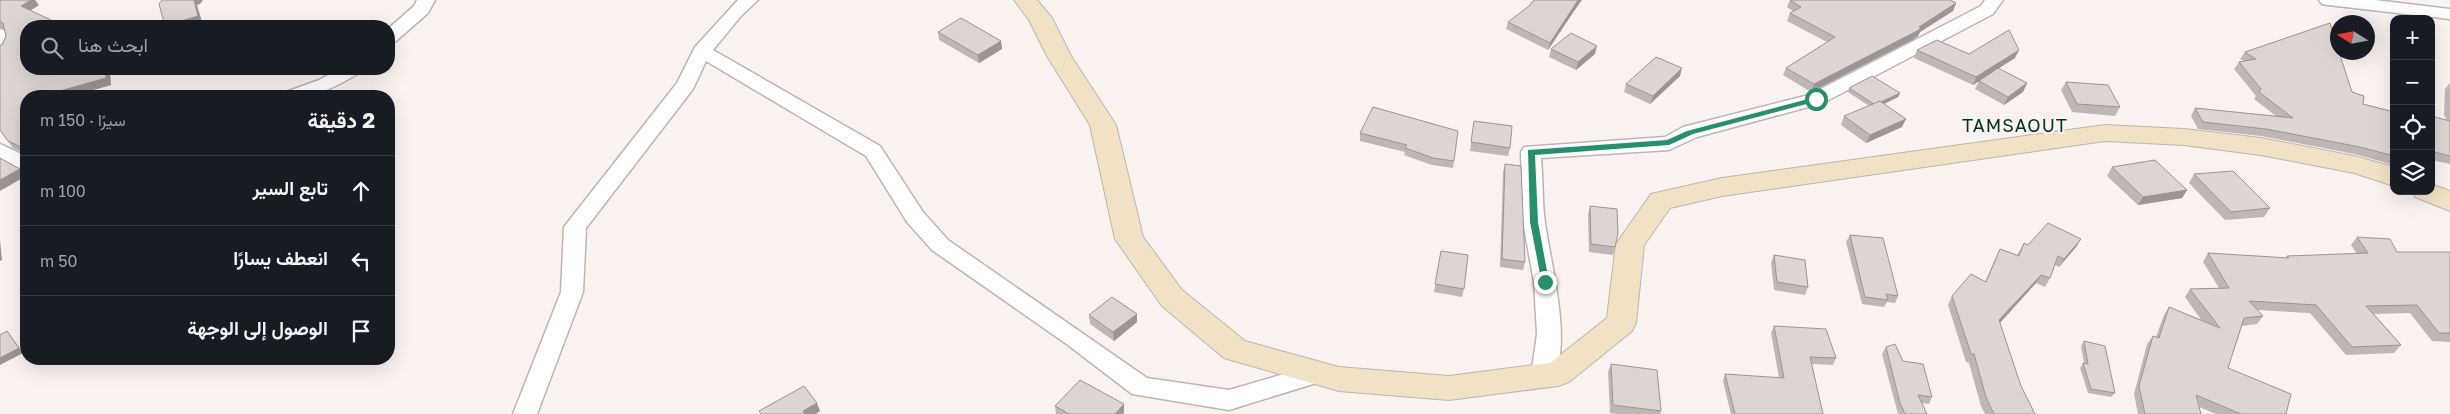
<!DOCTYPE html>
<html lang="ar">
<meta charset="utf-8">
<style>
:root{--surface:#171b24;--page:#242831;--text:#f1f3f6;--muted:#9ea1a6;--line:#363941}
body{margin:0;font-family:"Golos Text",Vazirmatn,sans-serif;background:var(--page);color:var(--text);direction:rtl}
.controls{position:absolute;right:15px;top:15px;display:grid;overflow:hidden;border-radius:10px;box-shadow:0 5px 20px #0002}
.controls button{width:45px;height:45px;display:grid;place-items:center;padding:0;border:0;border-bottom:1px solid var(--line);background:var(--surface);color:var(--text);font:25px sans-serif}
.compass{position:absolute;left:2330px;top:15px;width:45px;height:45px;border-radius:50%;background:var(--surface);box-shadow:0 5px 20px #0002;rotate:281deg}
.stop{position:absolute;width:15px;height:15px;margin:-11px;border:4px solid #278f6c;border-radius:50%;background:#fff}
.stop.end{background:#278f6c;border-color:#fff;box-shadow:0 1px 5px #0008}
.list{margin:0;padding:0;list-style:none}
h2{display:flex;justify-content:space-between;align-items:center;height:65px;margin:0;padding:0 20px;font-size:21px}
h2 small{font-size:16px;font-weight:400;color:var(--muted)}
.list li{display:grid;grid-template-columns:32px 1fr auto;gap:15px;align-items:center;box-sizing:border-box;height:70px;padding:0 20px;border-top:1px solid var(--line)}
.list b{display:block;font-size:19px;white-space:nowrap}
.list em{font-size:16px;font-style:normal;color:var(--muted)}
.icon{flex:none;width:28px;height:28px;fill:none;stroke:currentColor;stroke-width:2;stroke-linecap:round;stroke-linejoin:round}
.map{position:relative;flex:none;width:2450px;height:414px;overflow:hidden;direction:ltr}
.search{position:absolute;background:var(--surface);box-shadow:0 5px 20px #0002;left:20px;top:20px;width:375px;height:55px;display:flex;align-items:center;gap:12px;box-sizing:border-box;padding:0 18px;border-radius:20px;color:var(--muted);font-size:19px}
.panel{position:absolute;background:var(--surface);box-shadow:0 5px 20px #0002;left:20px;top:90px;width:375px;height:275px;border-radius:20px;direction:rtl}
.map>svg:first-child{display:block}
</style>
<div class="map">
<svg width="2450" height="414" viewBox="0 0 2450 414">
<rect width="100%" height="100%" fill="#faf2ef"/>
<g fill="none" stroke-linecap="round" stroke-linejoin="round">
<defs>
<g id="street">
<polygon points="417,0 435,0 428,13 396,41 389,42 389,28 414,6"/>
<polygon points="738,0 758,0 740,17 713,50 880,146 923,212 948,240 1147,378 1229,390 1318,364 1326,366 1330,373 1326,380 1229,410 1132,394 1068,345 932,250 907,222 866,156 706,61 693,89 586,228 583,292 537,414 513,414 561,292 564,227 677,83 695,47"/>
<path d="M1985,0h18l-10,14 -170,89 -126,34 -28,13 -128,8c2,21 1,44 4,65 6,43 28,120 7,160l-9,2 -9,-2 -3,-7 6,-42 -3,-52 -11,-60 -2,-70 3,-5 141,-10 18,-10 126,-32 172,-89z"/>
<polygon points="2319,0 2375,0 2450,9 2450,19 2328,5 2322,4"/>
<path d="M0,29l6,2c4,6 4,13 1,19l-7,2z"/>
<path d="M339,69h22l-2,4c-27,16 -44,25 -76,23l3,-4 33,-12z"/>
<polygon points="0,144 26,156 26,172 0,160"/>
</g>
<g id="secondary">
<polygon points="1014,0 1037,0 1052,18 1071,56 1116,125 1143,237 1182,290 1245,341 1339,367 1449,376 1550,363 1607,318 1616,244 1651,194 1722,178 2105,125 2184,129 2261,138 2354,156 2394,167 2394,186 2354,173 2261,155 2184,145 2105,141 1722,196 1670,208 1644,245 1636,323 1632,331 1569,382 1558,386 1449,400 1339,391 1224,358 1162,306 1115,239 1090,125 1047,56 1029,20"/>
<polygon points="2431,184 2450,191 2450,211 2415,197 2412,191 2431,191"/>
</g>
</defs>
<use href="#street" stroke="#bcb5b2" stroke-width="3"/>
<use href="#secondary" stroke="#bcb5b2" stroke-width="2"/>
<use href="#street" fill="#fff" fill-rule="evenodd"/>
<use href="#secondary" fill="#f1e2c5" fill-rule="evenodd"/>
</g>
<g fill="#beb7b5">
<polygon points="0,0 39,5 30,11 111,85 72,96 26,96 26,154 13,148 0,130 2,45 6,36 4,29 0,28"/>
<polygon points="1790,0 1956,3 1953,11 1920,32 1918,36 1914,39 1811,92 1783,75 1786,68 1827,42 1787,21 1790,13 1793,11 1787,7"/>
<polygon points="1572,14 1548,50 1506,29 1508,22"/>
<polygon points="938,32 1001,41 1002,49 979,63 939,40"/>
<polygon points="1551,49 1595,54 1576,70 1549,57"/>
<polygon points="1917,50 2015,58 1998,68 2027,83 2023,92 2004,105 1975,89 1979,81 1984,78 1973,85 1914,58"/>
<polygon points="2245,52 2352,92 2363,104 2394,112 2394,165 2354,154 2261,136 2198,129 2191,116 2195,108 2276,116 2254,99 2256,96 2234,69 2239,62 2244,61 2240,59"/>
<polygon points="1680,76 1650,104 1624,92 1626,84"/>
<polygon points="2066,82 2120,107 2115,116 2072,112 2061,90"/>
<polygon points="2450,83 2450,164 2431,160 2431,116 2447,120 2444,115 2445,89"/>
<polygon points="1849,88 1900,93 1898,97 1884,104 1902,127 1866,143 1841,125 1844,116 1869,106 1848,92"/>
<polygon points="1474,121 1510,148 1508,156 1470,151"/>
<polygon points="1458,131 1453,168 1432,165 1404,155 1405,152 1360,141 1360,133"/>
<polygon points="1505,164 1525,262 1523,270 1500,267 1503,172"/>
<polygon points="2112,167 2187,190 2182,198 2138,205 2107,176"/>
<polygon points="2194,174 2270,208 2264,217 2225,220 2189,183"/>
<polygon points="1590,206 1615,247 1613,255 1589,252 1588,215"/>
<polygon points="1850,235 1898,296 1895,303 1887,302 1884,307 1862,304 1846,242"/>
<polygon points="2357,237 2397,252 2450,252 2450,342 2432,341 2410,313 2374,314 2401,345 2394,353 2346,355 2310,313 2257,310 2263,316 2257,324 2242,326 2228,368 2286,414 2216,414 2199,407 2201,414 2138,414 2134,394 2147,344 2153,336 2156,337 2164,315 2169,307 2202,321 2185,297 2190,289 2219,288 2203,262 2208,253 2285,258 2287,256 2357,254 2351,245"/>
<polygon points="2081,239 2076,247 2059,267 2055,265 2050,278 2045,287 2036,283 2000,323 2021,386 2035,414 1985,414 1981,406 1969,363 1966,362 1948,305 1952,296 1985,282 1996,257 2000,249 2017,255 2024,243 2028,245"/>
<polygon points="1441,251 1464,289 1462,297 1434,292"/>
<polygon points="1774,255 1808,287 1805,295 1774,290 1771,263"/>
<polygon points="1137,314 1137,322 1114,341 1090,324 1089,315"/>
<polygon points="1774,326 1836,358 1833,365 1812,364 1823,414 1731,414 1723,381 1725,374 1779,378 1771,333"/>
<polygon points="2084,341 2115,393 2111,397 2088,393 2080,368 2083,363 2084,363 2081,346"/>
<polygon points="1886,347 1903,361 1932,397 1929,404 1922,403 1927,414 1898,414 1882,354"/>
<polygon points="1611,364 1661,411 1660,414 1618,414 1610,413 1608,372"/>
<polygon points="1124,404 1124,412 1123,414 1056,414 1055,406"/>
</g>
<g fill="#9b9593">
<polygon points="31,0 35,0 39,5 26,13 21,6"/>
<polygon points="194,0 203,0 200,4 197,5 202,22 187,26 165,26"/>
<polygon points="1578,0 1582,0 1572,14 1548,50 1550,43"/>
<polygon points="1956,3 1953,11 1920,32 1918,36 1914,39 1811,92 1814,84 1919,27"/>
<polygon points="1001,41 1002,49 979,63 978,55"/>
<polygon points="1597,46 1595,54 1576,70 1578,62"/>
<polygon points="2019,50 2015,58 1973,85 1976,77"/>
<polygon points="1682,68 1680,76 1650,104 1653,96"/>
<polygon points="105,69 110,69 111,85 72,96 42,96"/>
<polygon points="2027,83 2023,92 2004,105 2008,97"/>
<polygon points="1900,93 1898,97 1874,109 1876,105"/>
<polygon points="1906,119 1902,127 1866,143 1870,135"/>
<polygon points="26,145 26,154 21,147"/>
<polygon points="20,169 26,176 0,191 0,180"/>
<polygon points="2187,190 2182,198 2138,205 2143,197"/>
<polygon points="2081,239 2076,247 2059,267 2064,259"/>
<polygon points="0,240 2,260 0,261"/>
<polygon points="2041,275 2036,283 1994,329 1999,320"/>
<polygon points="1137,314 1137,322 1114,341 1113,332"/>
<polygon points="7,331 23,353 0,365 0,358"/>
<polygon points="817,403 820,411 816,414 804,414 803,411"/>
<polygon points="1124,404 1124,412 1123,414 1115,414"/>
</g>
<g fill="#ddd5d2" stroke="#9b9593">
<polygon points="0,0 31,0 21,6 51,20 61,26 26,26 26,69 105,69 106,78 42,96 26,96 26,145 21,147 8,141 0,130 0,45 2,45 6,36 3,23 0,22"/>
<polygon points="162,0 194,0 198,16 165,26 159,4"/>
<polygon points="1534,0 1578,0 1550,43 1508,22 1529,6"/>
<polygon points="1790,0 1950,0 1956,3 1919,27 1921,28 1917,31 1814,84 1786,68 1835,37 1790,13 1801,7"/>
<polygon points="961,18 1001,41 978,55 938,32"/>
<polygon points="2330,23 2338,47 2338,52 2339,52 2352,92 2364,96 2363,104 2394,112 2394,156 2360,147 2266,129 2203,122 2195,108 2293,118 2259,92 2261,89 2239,62 2256,59 2245,52"/>
<polygon points="2009,30 2019,50 1976,77 1917,50 1937,40 1969,54"/>
<polygon points="1571,33 1597,46 1578,62 1551,49"/>
<polygon points="1656,57 1682,68 1653,96 1626,84"/>
<polygon points="1998,68 2027,83 2008,97 1979,81"/>
<polygon points="1872,76 1900,93 1881,102 1880,101 1874,104 1849,88"/>
<polygon points="2066,82 2108,85 2120,107 2077,104"/>
<polygon points="205,94 224,96 203,96"/>
<polygon points="1880,101 1906,119 1870,135 1844,116"/>
<polygon points="1373,107 1458,131 1454,161 1433,158 1405,148 1407,145 1360,133"/>
<polygon points="2431,116 2450,121 2450,156 2431,151"/>
<polygon points="1474,121 1512,126 1510,148 1471,142"/>
<polygon points="0,158 20,169 0,180"/>
<polygon points="2155,160 2187,190 2143,197 2112,167"/>
<polygon points="1505,164 1521,166 1525,262 1502,259"/>
<polygon points="2233,171 2270,208 2231,212 2194,174"/>
<polygon points="1590,206 1617,209 1618,233 1615,247 1591,244"/>
<polygon points="2048,223 2081,239 2064,259 2058,256 2050,278 2041,275 1999,320 2021,386 2035,414 1994,414 1986,397 1974,354 1971,354 1952,296 1971,274 1986,282 2000,249 2019,256 2024,243 2028,245"/>
<polygon points="1850,235 1883,238 1898,296 1886,294 1888,300 1865,297"/>
<polygon points="2357,237 2390,239 2397,252 2450,252 2450,333 2439,333 2417,305 2366,306 2401,345 2352,347 2316,305 2249,301 2263,316 2244,318 2228,368 2291,394 2286,414 2241,414 2196,395 2201,414 2145,414 2139,386 2153,336 2159,338 2169,307 2220,328 2190,289 2229,288 2208,253 2289,258 2287,256 2368,253"/>
<polygon points="1441,251 1468,255 1464,289 1435,284"/>
<polygon points="1774,255 1805,260 1808,287 1777,282"/>
<polygon points="1112,297 1137,314 1113,332 1089,315"/>
<polygon points="1774,326 1826,329 1836,358 1810,357 1823,414 1735,414 1725,374 1784,378"/>
<polygon points="7,331 19,348 0,358 0,335"/>
<polygon points="2084,341 2105,346 2115,393 2091,389 2083,363 2088,364"/>
<polygon points="1895,344 1903,361 1923,364 1932,397 1918,395 1927,414 1905,414 1900,403 1886,347"/>
<polygon points="1611,364 1657,370 1661,411 1613,405"/>
<polygon points="1080,380 1124,404 1115,414 1069,414 1055,406"/>
<polygon points="804,386 817,403 803,411 805,414 761,414 759,411"/>
</g>
<polygon fill="#278f6c" points="1816,97 1819,99 1818,101 1693,134 1669,145 1535,155 1538,222 1549,282 1548,284 1542,284 1530,222 1528,150 1667,140 1687,131"/>
<g text-anchor="middle" stroke-width="4.5" stroke-linejoin="round" paint-order="stroke">
<g font-size="18" letter-spacing="1" fill="#003323" stroke="#faf2ef">
<text x="2015" y="132">TAMSAOUT</text>
</g>
</g>
</svg>
<div class="controls">
<button>+</button>
<button>−</button>
<button><svg class="icon" aria-label="locate" viewBox="0 0 24 24"><circle cx="12" cy="12" r="6"/><path d="M12 2v4M12 18v4M2 12h4M18 12h4"/></svg></button>
<button><svg class="icon" aria-label="layers" viewBox="0 0 24 24"><path d="M12 4l9 5-9 5-9-5zM3 14l9 5 9-5"/></svg></button>
</div>
<svg class="compass" viewBox="-18 -18 36 36"><path d="M0-13l5 13h-10z" fill="#e53935"/><path d="M0 13l5-13h-10z" fill="#9ea1a6"/></svg>
<div class="stop" style="left:1816px;top:99px"></div>
<div class="stop end" style="left:1545px;top:282px"></div>
<div class="search"><svg class="icon" aria-label="search" viewBox="0 0 24 24"><circle cx="10" cy="10" r="6"/><path d="M15 15l6 6"/></svg>ابحث هنا</div>
<section class="panel">
<h2>2 دقيقة<small>سيرًا · 150 m</small></h2>
<ul class="list">
<li><svg class="icon" aria-label="ahead" viewBox="0 0 24 24"><path d="M12 20V5M6 11l6-6 6 6"/></svg><div><b>تابع السير</b></div><em>100 m</em></li>
<li><svg class="icon" aria-label="left" viewBox="0 0 24 24"><path d="M17 20v-9H6M10 6l-5 5 5 5"/></svg><div><b>انعطف يسارًا</b></div><em>50 m</em></li>
<li><svg class="icon" aria-label="arrive" viewBox="0 0 24 24"><path d="M6 21V4h12l-3 4 3 4H6"/></svg><div><b>الوصول إلى الوجهة</b></div></li>
</ul>
</section>
</div>
